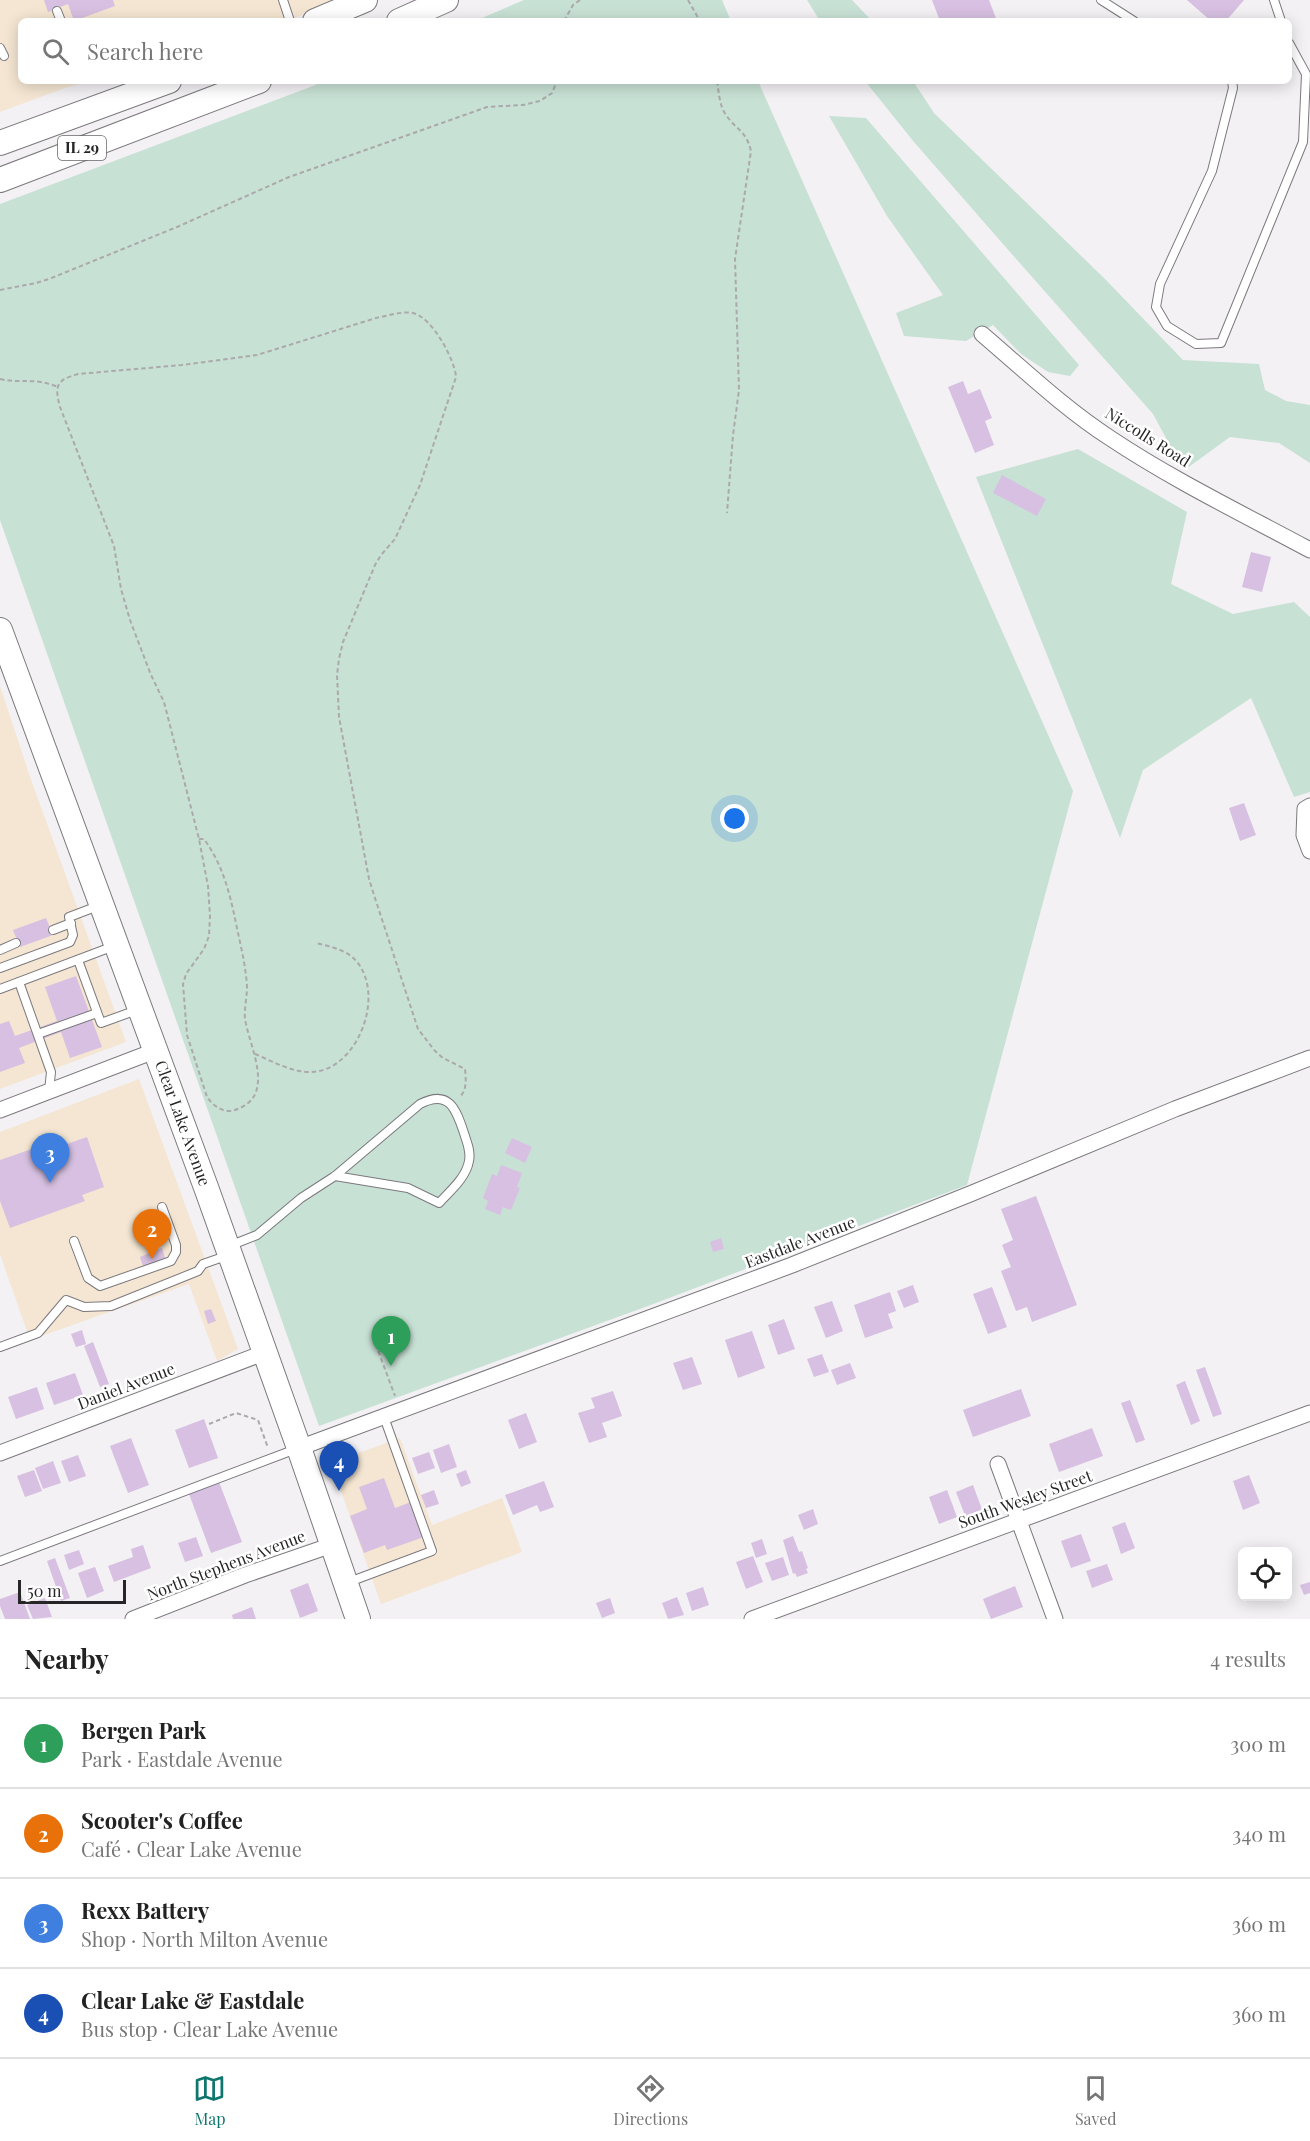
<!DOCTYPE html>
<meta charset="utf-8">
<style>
:root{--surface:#fff;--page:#f2f2f2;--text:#222;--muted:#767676;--line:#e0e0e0;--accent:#0f766e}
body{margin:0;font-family:"Playfair Display",serif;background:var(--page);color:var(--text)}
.controls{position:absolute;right:18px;bottom:18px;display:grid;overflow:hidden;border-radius:9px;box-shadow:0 3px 15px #0003}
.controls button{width:54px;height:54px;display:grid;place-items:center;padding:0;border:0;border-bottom:2px solid var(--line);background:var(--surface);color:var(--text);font:30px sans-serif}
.scale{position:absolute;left:18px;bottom:15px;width:108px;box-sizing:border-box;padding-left:6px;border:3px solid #272627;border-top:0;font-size:16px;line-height:21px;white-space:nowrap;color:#272627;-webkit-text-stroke:4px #fff;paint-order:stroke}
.you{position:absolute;left:735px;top:819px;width:21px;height:21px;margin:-15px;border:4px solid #fff;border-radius:50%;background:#1a73e8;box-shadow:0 0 0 9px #1a73e833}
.badge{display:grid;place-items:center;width:39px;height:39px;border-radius:50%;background:var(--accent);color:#fff;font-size:20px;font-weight:700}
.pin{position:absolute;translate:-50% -50px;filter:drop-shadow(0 2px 3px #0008)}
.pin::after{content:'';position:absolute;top:32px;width:21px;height:18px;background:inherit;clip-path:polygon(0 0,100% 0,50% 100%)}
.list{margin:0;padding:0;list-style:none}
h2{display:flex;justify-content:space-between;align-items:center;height:78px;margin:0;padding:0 24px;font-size:26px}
h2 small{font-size:20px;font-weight:400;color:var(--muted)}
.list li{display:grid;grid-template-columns:39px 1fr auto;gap:18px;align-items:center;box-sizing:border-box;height:90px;padding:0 24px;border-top:2px solid var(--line)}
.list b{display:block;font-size:22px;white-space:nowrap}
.list p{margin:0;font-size:20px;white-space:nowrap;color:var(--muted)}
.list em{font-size:20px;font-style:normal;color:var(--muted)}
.icon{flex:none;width:33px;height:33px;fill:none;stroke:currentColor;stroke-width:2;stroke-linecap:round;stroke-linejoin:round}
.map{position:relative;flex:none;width:1310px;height:1619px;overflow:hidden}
.search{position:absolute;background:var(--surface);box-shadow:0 3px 15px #0003;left:18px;right:18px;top:18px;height:66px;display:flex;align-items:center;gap:15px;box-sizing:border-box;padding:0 21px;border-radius:9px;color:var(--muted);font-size:22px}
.sheet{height:438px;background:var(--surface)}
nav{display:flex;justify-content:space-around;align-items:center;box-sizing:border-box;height:84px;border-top:2px solid var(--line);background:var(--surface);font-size:16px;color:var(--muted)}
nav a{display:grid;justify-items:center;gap:3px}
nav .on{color:var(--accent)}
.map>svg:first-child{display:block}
</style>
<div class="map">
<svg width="1310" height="1619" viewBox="0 0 1310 1619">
<rect width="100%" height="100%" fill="#f3f1f4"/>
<g fill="#f4e6d2">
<polygon points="0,0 338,0 288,21 21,21 21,81 89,81 62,89 0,112"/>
<polygon points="0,686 29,774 126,1042 0,1089"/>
<polygon points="139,1079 238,1349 217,1361 189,1284 30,1340 0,1254 0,1132"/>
<polygon points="400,1438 432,1525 502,1498 522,1552 381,1604 331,1463"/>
</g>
<g fill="#c8e1d5">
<polygon points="524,0 722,0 731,21 475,21"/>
<polygon points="807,0 852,0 872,21 820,21"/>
<polygon points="326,81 758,81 1073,791 967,1185 648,1306 319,1426 0,520 0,204"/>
<polygon points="865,81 913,81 934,113 1106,280 1183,360 1259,364 1265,390 1286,401 1310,405 1310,463 1279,443 1230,437 1186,469 1181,466 1153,414 996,236 914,142"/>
<polygon points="829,116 866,118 1079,365 1070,376 1048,372 1021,354 993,325 966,341 904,336 896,313 943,295 887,216"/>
<polygon points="1078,449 1187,512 1171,584 1233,614 1294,602 1310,617 1310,792 1294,797 1251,698 1143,770 1120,838 976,477"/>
</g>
<g fill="#d7c0e1">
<polygon points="44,0 113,0 115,6 74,21 68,4 48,12"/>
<polygon points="932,0 989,0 997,21 940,21"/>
<polygon points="1187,0 1244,0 1226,21 1211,21"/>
<polygon points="963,381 968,394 980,389 992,418 985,421 994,445 975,453 948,387"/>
<polygon points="1002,475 1046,499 1037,516 993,493"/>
<polygon points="1251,552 1271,557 1262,592 1242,587"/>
<polygon points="1244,803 1256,835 1240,841 1229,808"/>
<polygon points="46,918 53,935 20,947 13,930"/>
<polygon points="76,976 102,1047 70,1058 61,1032 19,1048 25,1063 0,1072 0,1024 9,1021 15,1036 57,1021 45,987"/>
<polygon points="87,1137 104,1187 82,1195 85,1201 10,1228 0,1201 0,1160 61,1139 64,1145"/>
<polygon points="512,1138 532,1147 525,1163 505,1153"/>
<polygon points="501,1165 522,1173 517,1187 520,1188 511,1210 503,1207 500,1215 485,1209 488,1201 483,1198 492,1174 497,1176"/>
<polygon points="1036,1196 1077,1305 1032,1322 1027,1307 1016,1311 1001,1271 1011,1267 1002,1245 1013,1240 1001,1209"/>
<polygon points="721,1238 724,1249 713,1252 710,1242"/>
<polygon points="162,1248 166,1261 144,1269 140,1257"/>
<polygon points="913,1285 919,1302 904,1308 897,1291"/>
<polygon points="992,1287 1007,1327 988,1334 973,1294"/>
<polygon points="890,1292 896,1311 888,1314 893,1328 865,1338 854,1305"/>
<polygon points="832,1301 843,1331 826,1338 814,1307"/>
<polygon points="211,1309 216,1321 208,1324 204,1311"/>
<polygon points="784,1319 795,1349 778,1355 768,1325"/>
<polygon points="82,1330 86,1344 76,1347 71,1334"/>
<polygon points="752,1331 765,1368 738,1378 725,1340"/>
<polygon points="93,1342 109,1384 100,1387 84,1346"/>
<polygon points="822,1354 829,1372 814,1377 807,1359"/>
<polygon points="692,1357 702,1384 683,1390 673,1363"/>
<polygon points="850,1363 856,1378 837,1385 831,1370"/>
<polygon points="1205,1367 1222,1414 1213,1417 1196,1370"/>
<polygon points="75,1373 83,1395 54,1405 46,1383"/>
<polygon points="1185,1381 1200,1421 1191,1425 1176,1385"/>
<polygon points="37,1387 44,1409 16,1419 8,1397"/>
<polygon points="1021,1389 1031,1416 973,1437 963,1410"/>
<polygon points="613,1391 622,1416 602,1423 607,1437 589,1443 578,1413 595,1408 591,1398"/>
<polygon points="1130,1400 1145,1440 1136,1443 1121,1403"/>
<polygon points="526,1413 537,1442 519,1449 508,1420"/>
<polygon points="204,1419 218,1458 189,1468 175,1430"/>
<polygon points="1092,1428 1103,1456 1059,1472 1049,1444"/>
<polygon points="131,1438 149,1485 128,1493 110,1446"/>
<polygon points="449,1444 457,1467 441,1473 433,1450"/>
<polygon points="429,1452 435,1468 418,1474 412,1458"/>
<polygon points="78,1455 86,1476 69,1482 61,1461"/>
<polygon points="53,1461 61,1483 43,1489 35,1468"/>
<polygon points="34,1470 42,1491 25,1497 17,1476"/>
<polygon points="466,1470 471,1483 461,1487 456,1474"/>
<polygon points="1249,1475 1260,1503 1243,1510 1233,1481"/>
<polygon points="384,1478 395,1508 411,1502 424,1537 387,1550 385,1545 364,1553 350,1516 367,1509 359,1487"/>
<polygon points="544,1481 554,1507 540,1512 537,1505 513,1515 505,1495"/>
<polygon points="219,1482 242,1542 211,1553 189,1494"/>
<polygon points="973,1485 983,1512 966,1518 956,1492"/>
<polygon points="434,1490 439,1504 426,1508 421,1495"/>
<polygon points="947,1490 957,1517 939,1524 929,1497"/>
<polygon points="813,1509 818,1524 804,1530 798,1515"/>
<polygon points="1125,1522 1135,1548 1121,1554 1112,1527"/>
<polygon points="1081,1534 1091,1561 1071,1568 1061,1541"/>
<polygon points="793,1536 799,1552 802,1551 808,1568 806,1569 808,1573 797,1577 795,1573 793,1574 783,1540"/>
<polygon points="196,1537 203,1556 185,1562 178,1543"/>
<polygon points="762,1539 767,1554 756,1558 751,1543"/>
<polygon points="143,1545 151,1568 114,1582 108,1566 133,1557 131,1549"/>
<polygon points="79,1550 84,1564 69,1570 64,1555"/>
<polygon points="753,1556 763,1582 746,1589 736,1562"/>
<polygon points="783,1557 789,1575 772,1581 765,1563"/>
<polygon points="55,1558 70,1598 61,1601 47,1561"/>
<polygon points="1107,1564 1113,1580 1092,1588 1086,1571"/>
<polygon points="95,1567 104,1591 87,1598 78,1573"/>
<polygon points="1310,1582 1310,1593 1304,1595 1300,1585"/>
<polygon points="308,1583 318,1611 300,1618 290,1590"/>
<polygon points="1015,1586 1023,1607 991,1619 983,1599"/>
<polygon points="703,1587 709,1605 692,1611 686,1593"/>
<polygon points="20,1592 30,1619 5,1619 0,1606 0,1599"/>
<polygon points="677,1597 684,1615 668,1619 662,1603"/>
<polygon points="45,1598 52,1617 33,1619 27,1605"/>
<polygon points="610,1598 615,1613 602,1618 596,1603"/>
<polygon points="252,1607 256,1619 233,1619 232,1615"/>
</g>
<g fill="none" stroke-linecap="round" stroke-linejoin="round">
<defs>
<g id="service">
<polyline points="283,0 290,21"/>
<polyline points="1101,0 1134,21"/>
<polyline points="1274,0 1281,21"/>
<polyline points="57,11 61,21"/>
<polyline points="0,48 4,56"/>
<polyline points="1232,81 1233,88 1212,171 1160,284 1156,307 1167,326 1196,344 1221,343 1303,142 1306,74 1289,43"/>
<polyline points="53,930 71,923"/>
<polyline points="0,950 16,943"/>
<polyline points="78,960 101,1023 137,1010"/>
<polyline points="0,968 70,942 73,935 69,917 98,906"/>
<polyline points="19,982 51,1072 49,1091"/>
<polyline points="0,989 114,946"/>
<polyline points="38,1034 97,1013"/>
<polyline points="74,1241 88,1278 100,1286 171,1261 176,1252 176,1245 162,1207"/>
<path d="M229,1246l28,-11 44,-37 34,-22 85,-72c29,-15 36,5 44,29 3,10 7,18 5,28 -3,17 -19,30 -30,42l-31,-15 -73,-12"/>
<polyline points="0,1347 38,1333 66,1300 84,1307 111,1306 198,1271 203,1264 226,1256"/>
<polyline points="0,1561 296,1449"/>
<polyline points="349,1582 432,1551 384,1417"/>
</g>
<g id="minor">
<path d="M982,334c41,35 82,74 128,104 63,42 133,76 200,112"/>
<polyline points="1310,806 1305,809 1304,835 1310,851"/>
<polyline points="0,1110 157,1050"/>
<polyline points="299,1448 792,1265 970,1194 1175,1109 1310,1058"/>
<polyline points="0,1453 266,1352"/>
<polyline points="998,1464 1055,1619"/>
<polyline points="133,1619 245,1575 332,1545"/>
<polyline points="752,1619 1310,1413"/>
</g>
<g id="primary">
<polyline points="315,21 365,0"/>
<polyline points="399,21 446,0"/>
<polyline points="0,143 169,81"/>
<polyline points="0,180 259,81"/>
<polyline points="0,630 207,1190 299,1448 358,1619"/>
</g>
</defs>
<use href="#service" stroke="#7b797d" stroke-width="10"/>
<use href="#minor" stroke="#7b797d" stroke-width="17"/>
<use href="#primary" stroke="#7b797d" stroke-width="26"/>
<g stroke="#aba9ab" stroke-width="2" stroke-dasharray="4.5 3" stroke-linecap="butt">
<polyline points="688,0 700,21"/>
<polyline points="564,21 573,5 580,0"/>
<path d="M717,81c2,11 2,24 9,34 10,15 20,15 25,36l-16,108 4,131 -6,45 -6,78"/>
<polyline points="0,290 36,283 49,279 177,227 289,177 487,107 523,105 540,101 552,93 557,81"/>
<path d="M0,379c22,5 34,-2 58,8"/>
<path d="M199,839h5c21,29 27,60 34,94 4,18 8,36 9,54 0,11 -3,22 -2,32 4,26 29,72 -3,88 -4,2 -8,4 -13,4 -9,0 -17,-7 -22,-14l-20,-62 -4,-51 3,-10 18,-25 5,-13 1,-20 -2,-30 -9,-47 -35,-137 -13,-27 -21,-55 -9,-31 -7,-43 -54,-139c-6,-22 -3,-27 18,-33l104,-9 75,-10 119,-37c11,-2 25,-7 37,-5 19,4 42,47 43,64l-36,108 -25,54 -14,16 -6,10 -32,77 -4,17 -2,16 2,42 30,162 5,16 44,134 17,22 8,7 22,11c1,11 2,20 -5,28"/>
<path d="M255,1054c17,7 38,19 57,18 48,-2 77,-85 39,-116 -9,-7 -23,-10 -35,-13"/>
<polyline points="373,1337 395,1396"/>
<polyline points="209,1424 236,1413 258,1420 268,1448"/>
</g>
<use href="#service" stroke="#fff" stroke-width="8"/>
<use href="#minor" stroke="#fff" stroke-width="15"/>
<use href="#primary" stroke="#fff" stroke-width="24"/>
</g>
<g text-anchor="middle" stroke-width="5" stroke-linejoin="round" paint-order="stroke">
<rect fill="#fff" stroke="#686768" stroke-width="1.5" x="58" y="136" width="48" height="24" rx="4.5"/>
<g font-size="15" font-weight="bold" fill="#272627">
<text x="82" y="153">IL 29</text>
</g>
<g font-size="16" fill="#272627" stroke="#fff">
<text transform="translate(1148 437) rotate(32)" y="6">Niccolls Road</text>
<text transform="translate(183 1123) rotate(70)" y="6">Clear Lake Avenue</text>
<text transform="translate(800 1242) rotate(-21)" y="6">Eastdale Avenue</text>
<text transform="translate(126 1386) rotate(-21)" y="6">Daniel Avenue</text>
<text transform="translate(1025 1499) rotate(-20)" y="6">South Wesley Street</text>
<text transform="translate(226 1565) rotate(-21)" y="6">North Stephens Avenue</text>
</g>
</g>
</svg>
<div class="controls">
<button><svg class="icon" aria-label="locate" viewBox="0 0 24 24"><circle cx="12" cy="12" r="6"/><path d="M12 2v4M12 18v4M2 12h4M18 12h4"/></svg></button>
</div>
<div class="scale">50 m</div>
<div class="you"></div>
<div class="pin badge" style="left:391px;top:1366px;background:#2e9e5b">1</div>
<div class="pin badge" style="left:152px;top:1259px;background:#e8710a">2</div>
<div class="pin badge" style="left:50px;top:1183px;background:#3f7fe0">3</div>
<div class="pin badge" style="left:339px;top:1491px;background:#1a4fb4">4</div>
<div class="search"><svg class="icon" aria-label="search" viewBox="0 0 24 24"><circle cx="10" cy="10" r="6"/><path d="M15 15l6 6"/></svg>Search here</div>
</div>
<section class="sheet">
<h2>Nearby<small>4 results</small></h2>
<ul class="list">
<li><span class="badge" style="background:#2e9e5b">1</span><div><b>Bergen Park</b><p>Park · Eastdale Avenue</p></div><em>300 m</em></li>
<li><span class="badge" style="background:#e8710a">2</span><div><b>Scooter's Coffee</b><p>Café · Clear Lake Avenue</p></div><em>340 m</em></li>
<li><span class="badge" style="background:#3f7fe0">3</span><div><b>Rexx Battery</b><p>Shop · North Milton Avenue</p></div><em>360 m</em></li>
<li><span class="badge" style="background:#1a4fb4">4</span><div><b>Clear Lake &amp; Eastdale</b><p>Bus stop · Clear Lake Avenue</p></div><em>360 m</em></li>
</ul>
</section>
<nav>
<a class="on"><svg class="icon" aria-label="map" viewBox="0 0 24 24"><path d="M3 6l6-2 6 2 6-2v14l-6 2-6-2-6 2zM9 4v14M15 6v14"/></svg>Map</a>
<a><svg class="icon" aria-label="directions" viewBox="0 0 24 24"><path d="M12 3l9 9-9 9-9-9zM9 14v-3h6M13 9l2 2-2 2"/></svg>Directions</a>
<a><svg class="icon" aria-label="saved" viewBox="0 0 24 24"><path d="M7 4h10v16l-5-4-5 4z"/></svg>Saved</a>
</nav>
